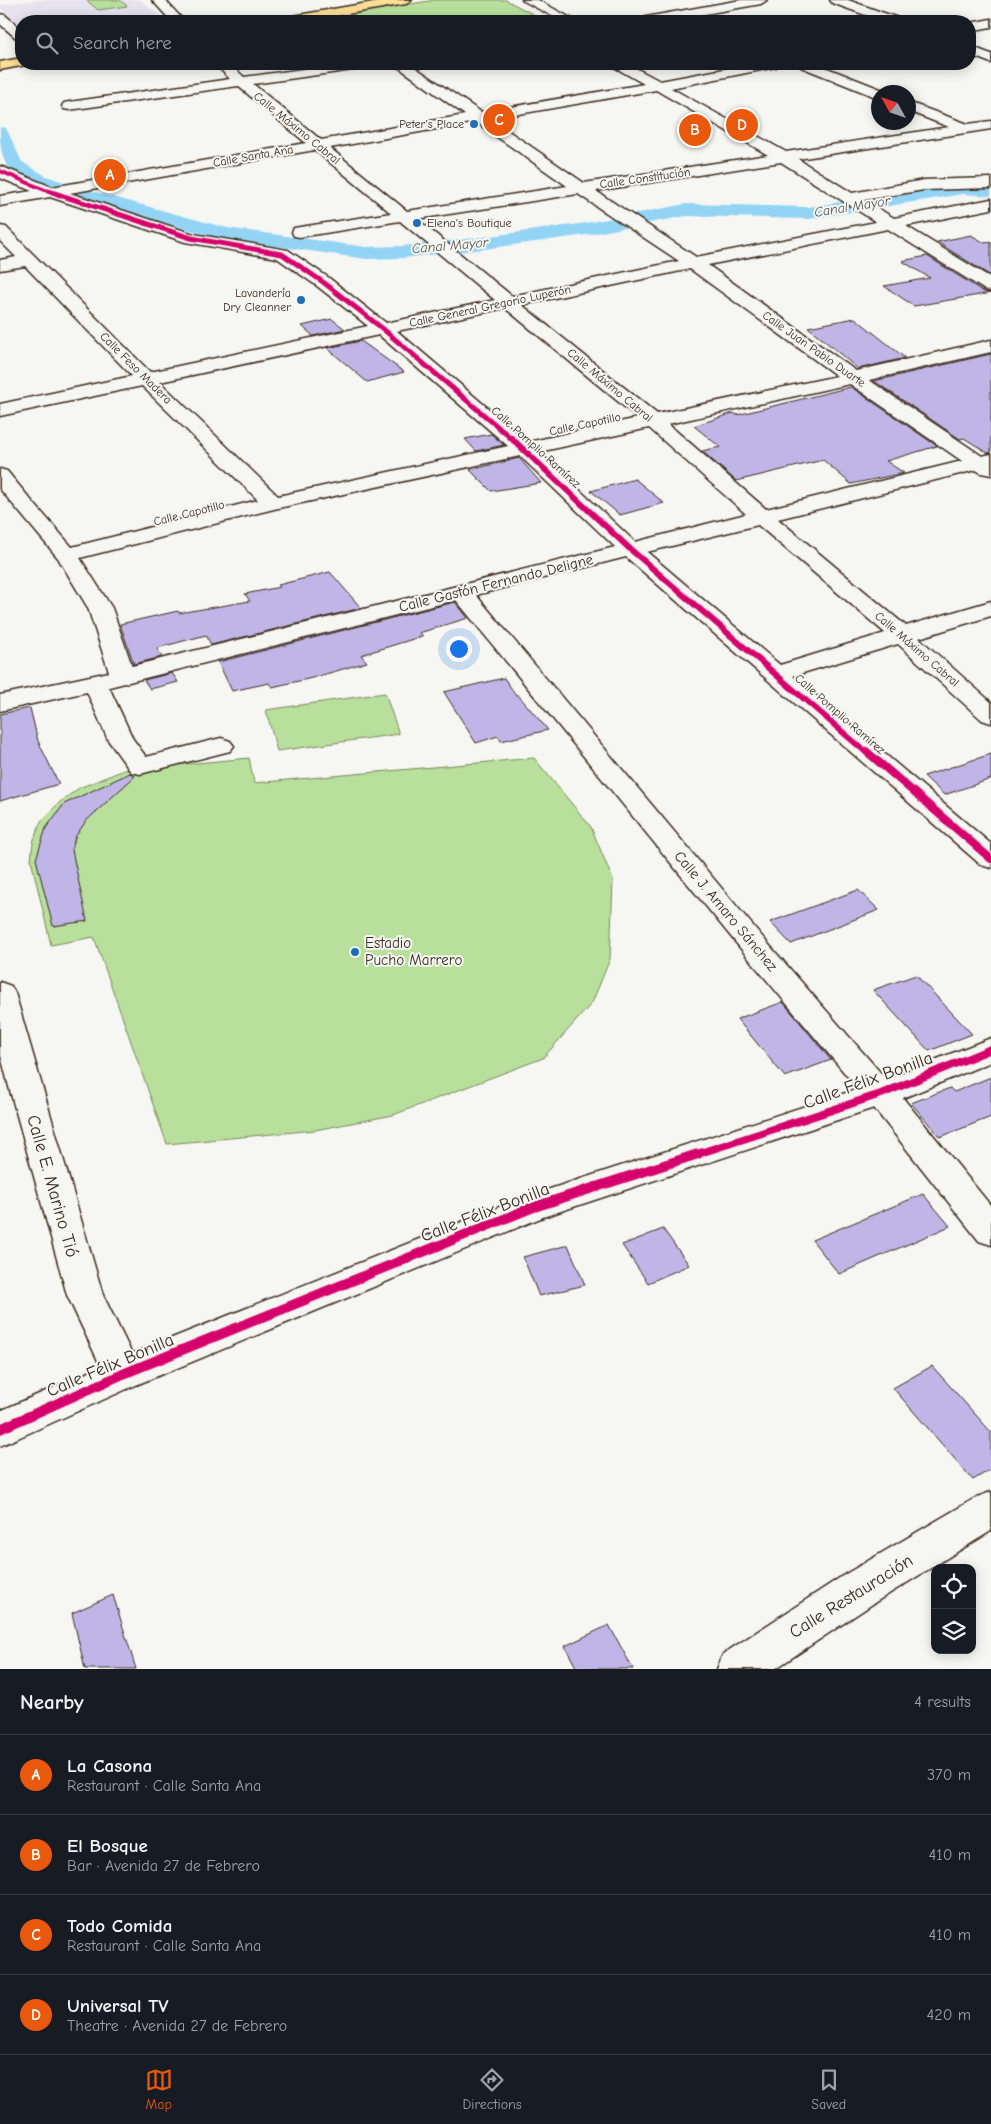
<!DOCTYPE html>
<meta charset="utf-8">
<style>
:root{--surface:#171b24;--page:#20242c;--text:#f1f3f6;--muted:#9ea1a6;--line:#363941;--accent:#ea580c}
body{margin:0;font-family:"Comic Neue",sans-serif;background:var(--page);color:var(--text)}
.controls{position:absolute;right:15px;bottom:15px;display:grid;overflow:hidden;border-radius:10px;box-shadow:0 2px 12px #0003}
.controls button{width:45px;height:45px;display:grid;place-items:center;padding:0;border:0;border-bottom:1px solid var(--line);background:var(--surface);color:var(--text);font:25px sans-serif}
.compass{position:absolute;left:871px;top:85px;width:45px;height:45px;border-radius:50%;background:var(--surface);box-shadow:0 2px 12px #0003;rotate:310deg}
.you{position:absolute;left:458px;top:648px;width:18px;height:18px;margin:-12px;border:4px solid #fff;border-radius:50%;background:#1a73e8;box-shadow:0 0 0 8px #1a73e833}
.badge{display:grid;place-items:center;width:32px;height:32px;border-radius:50%;background:var(--accent);color:#fff;font-size:16px;font-weight:700}
.pin{position:absolute;translate:-50% -50%;border:2px solid #fff;box-shadow:0 1px 5px #0006}
.list{margin:0;padding:0;list-style:none}
h2{display:flex;justify-content:space-between;align-items:center;height:65px;margin:0;padding:0 20px;font-size:21px}
h2 small{font-size:16px;font-weight:400;color:var(--muted)}
.list li{display:grid;grid-template-columns:32px 1fr auto;gap:15px;align-items:center;box-sizing:border-box;height:80px;padding:0 20px;border-top:1px solid var(--line)}
.list b{display:block;font-size:19px;white-space:nowrap}
.list p{margin:0;font-size:16px;white-space:nowrap;color:var(--muted)}
.list em{font-size:16px;font-style:normal;color:var(--muted)}
.icon{flex:none;width:28px;height:28px;fill:none;stroke:currentColor;stroke-width:2;stroke-linecap:round;stroke-linejoin:round}
.map{position:relative;flex:none;width:991px;height:1669px;overflow:hidden}
.search{position:absolute;background:var(--surface);box-shadow:0 2px 12px #0003;left:15px;right:15px;top:15px;height:55px;display:flex;align-items:center;gap:12px;box-sizing:border-box;padding:0 18px;border-radius:20px;color:var(--muted);font-size:19px}
.sheet{height:385px;background:var(--surface)}
nav{display:flex;justify-content:space-around;align-items:center;box-sizing:border-box;height:70px;border-top:1px solid var(--line);background:var(--surface);font-size:14px;color:var(--muted)}
nav a{display:grid;justify-items:center;gap:2px}
nav .on{color:var(--accent)}
.map>svg:first-child{display:block}
</style>
<div class="map">
<svg width="991" height="1669" viewBox="0 0 991 1669">
<rect width="100%" height="100%" fill="#f6f6f2"/>
<filter id="ink" filterUnits="userSpaceOnUse"><feTurbulence type="fractalNoise" baseFrequency=".02" numOctaves="2"/><feDisplacementMap in="SourceGraphic" scale="10" xChannelSelector="R" yChannelSelector="G"/><feConvolveMatrix kernelMatrix="1 2 1 2 8 2 1 2 1" color-interpolation-filters="sRGB"/></filter>
<g filter="url(#ink)">
<polygon fill="#e6e3ef" points="37,0 140,0 167,21 21,21 21,27 0,8 0,5"/>
<g fill="#b8e09c" stroke="#7a855d">
<polygon points="86,0 120,0 127,6 98,10"/>
<polygon points="435,0 506,0 546,21 344,21 337,16"/>
<polygon points="385,693 399,734 277,751 266,710"/>
<polygon points="249,758 254,783 534,758 591,827 613,880 610,959 592,1003 543,1058 393,1115 315,1130 167,1144 94,937 51,945 31,860 33,842 41,821 60,802 79,788 124,770"/>
</g>
<g fill="none" stroke-linecap="round" stroke-linejoin="round">
<path fill="#93d4f5" fill-rule="evenodd" d="M0,127l6,1 2,4 14,30 24,14 45,15 136,37 139,19 36,-1 82,-9 102,-14 100,-19 122,3 155,-23 28,2v10l-28,-2 -155,25 -122,-3 -100,19 -102,14 -82,9 -36,1 -147,-21 -140,-39 -45,-15 -25,-15c-9,-14 -9,-26 -9,-42z"/>
</g>
<g fill="#bfb6e7" stroke="#3b2a1e">
<polygon points="971,235 985,243 991,242 991,276 937,242"/>
<polygon points="927,256 984,292 991,293 914,306 884,286 930,278 902,261"/>
<polygon points="855,318 905,358 858,369 808,327"/>
<polygon points="332,319 345,329 313,336 302,326"/>
<polygon points="361,341 404,372 367,382 327,348"/>
<polygon points="991,354 991,452 988,453 964,438 960,439 874,381"/>
<polygon points="851,387 937,446 886,461 904,473 851,484 823,460 736,481 702,451 720,447 694,426 733,413 737,415"/>
<polygon points="491,434 504,445 476,451 465,439"/>
<polygon points="519,458 541,483 491,491 470,470"/>
<polygon points="635,479 664,503 620,515 591,491"/>
<polygon points="330,572 361,608 211,645 206,635 157,648 162,657 134,664 120,624 178,611 179,613 250,601 245,594 280,587 278,585"/>
<polygon points="455,602 468,618 419,633 423,636 361,655 367,662 312,678 272,687 269,683 232,691 218,662"/>
<polygon points="172,673 178,682 150,689 144,680"/>
<polygon points="504,678 516,695 518,695 548,730 501,741 498,736 476,743 444,692"/>
<polygon points="30,708 38,741 59,784 0,801 0,714"/>
<polygon points="991,754 991,779 944,795 924,776"/>
<polygon points="130,773 135,776 86,821 75,837 72,850 87,921 53,926 36,859 46,828 64,804"/>
<polygon points="858,890 879,910 791,944 770,922"/>
<polygon points="916,975 972,1034 929,1051 873,990"/>
<polygon points="783,1002 831,1060 785,1077 737,1019"/>
<polygon points="991,1077 991,1117 940,1137 911,1103 950,1088 954,1092"/>
<polygon points="923,1194 950,1226 839,1274 812,1240"/>
<polygon points="663,1229 689,1265 648,1283 622,1245"/>
<polygon points="568,1245 585,1285 539,1296 523,1257"/>
<polygon points="932,1366 991,1432 991,1469 973,1480 893,1388"/>
<polygon points="113,1595 136,1669 85,1669 72,1613"/>
<polygon points="609,1625 633,1669 577,1669 565,1646"/>
</g>
<g fill="none" stroke-linecap="round" stroke-linejoin="round">
<defs>
<g id="minor">
<polygon points="152,0 165,0 184,21 171,21"/>
<polygon points="522,0 538,0 576,21 561,21"/>
<polygon points="741,0 767,0 761,4 666,21 640,21 646,17"/>
<polygon points="830,0 848,0 898,18 899,21 882,21 832,3"/>
<polygon points="329,10 346,21 332,21 323,14"/>
<polygon points="0,14 5,15 21,29 21,39 16,38 0,24"/>
<polygon points="991,19 991,27 970,31 970,23"/>
<polygon points="970,46 991,54 991,63 970,55"/>
<path d="M215,64h15l14,13 96,-13h34l-2,3 -5,1 -114,16 68,56 144,-25 -71,-51h16l71,48 163,-28 -30,-17 -2,-3h16l32,17 91,-17h27l-2,3 -105,21 115,64 163,-25 -41,-16v-9l60,22 23,-3v8l-193,30 54,34 72,-13 67,-2v10l-67,2 -60,10 30,18 97,-19v10l-85,17 85,52v13l-6,-1 -97,-61 -180,36 148,106 135,-31v12l-122,28 113,76 9,-2v21l-10,-2 -5,-3 -198,49 128,107 85,-25v15l-72,22 72,64v21l-9,-3 -84,-76 -105,32 198,168v24l-10,-3 -355,-308 -150,38 294,351 116,133 105,-41v24l-88,36 88,108v39l-12,-4 -105,-133 -331,109 -407,168 -136,61v-35l101,-44 -34,-72 -58,-208 -9,-35v-70l11,4 4,7 88,302 29,59 387,-155 339,-110 -108,-129 -294,-360 -347,87 24,52 13,18 75,-19 9,3 4,5 -4,5 -90,23 -9,-2 -23,-32 -21,-48 -87,19v-16l109,-23 -21,-64 -30,-50 -58,-69v-20l7,2 24,29 41,47 186,-47 -116,-114 -142,30v-12l132,-28 -107,-110 -25,4v-10l16,-3 -16,-16v-15l6,1 144,145 218,-46 -51,-40 -40,-28 -92,-16 -135,-45 -50,9v-10l32,-5 -32,-13v-12l52,21 254,-44 -68,-57 -169,24 -5,-1 -2,-3 2,-3 5,-1 161,-23zM656,90l112,65 -184,28 -93,-64zM476,122l91,64 -160,25 -77,-63zM315,150l76,63 -91,14 -6,1 -2,4 2,4 6,1 100,-16 95,79 -109,23 -57,-45 -41,-28 -94,-16 -124,-41zM781,162l95,60 -180,35 -100,-66zM578,194l101,67 -167,35 -95,-77zM690,269l147,107 -180,38 -135,-109zM505,308l133,110 -110,24 -131,-111zM379,335l129,111 -230,50 -118,-114zM850,384l112,77 -196,48 -98,-85zM649,428l97,86 -111,28 -96,-90zM520,456l95,91 -483,119 -20,-58 -32,-50 194,-49zM758,525l127,108 -105,32 -133,-113z"/>
<polygon points="799,64 817,64 883,90 885,92 878,92 878,97 873,96 801,67"/>
<polygon points="991,1492 991,1531 874,1603 775,1669 717,1669 723,1654 844,1575 977,1497"/>
</g>
<g id="major">
<polygon points="385,0 412,0 406,4 307,21 281,21 287,17"/>
<polygon points="21,58 21,64 26,65 0,70 0,62"/>
</g>
</defs>
<use href="#minor" stroke="#3b2a1e" stroke-width="3"/>
<use href="#major" stroke="#3b2a1e" stroke-width="3"/>
<use href="#minor" fill="#f6f6f2" fill-rule="evenodd"/>
<use href="#major" fill="#fcde96" fill-rule="evenodd"/>
<defs>
<polyline id="cycleway-far4" points="0,171 52,193"/>
<polyline id="cycleway-far3" points="48,191 191,238 282,254 323,282 383,329 511,438"/>
<polyline id="cycleway-far2" points="510,437 630,549 867,753"/>
<g id="cycleway-far1">
<polyline points="866,751 991,859"/>
<polyline points="694,1155 881,1094 991,1049"/>
</g>
<polyline id="cycleway" points="0,1429 123,1374 531,1208 698,1154"/>
</defs>
<use href="#cycleway-far4" stroke="#f6f6f2" stroke-width="5.5"/>
<use href="#cycleway-far3" stroke="#f6f6f2" stroke-width="7"/>
<use href="#cycleway-far2" stroke="#f6f6f2" stroke-width="9"/>
<use href="#cycleway-far1" stroke="#f6f6f2" stroke-width="11"/>
<use href="#cycleway" stroke="#f6f6f2" stroke-width="13"/>
<use href="#cycleway-far4" stroke="#d6006c" stroke-width="4"/>
<use href="#cycleway-far3" stroke="#d6006c" stroke-width="5"/>
<use href="#cycleway-far2" stroke="#d6006c" stroke-width="6"/>
<use href="#cycleway-far1" stroke="#d6006c" stroke-width="8"/>
<use href="#cycleway" stroke="#d6006c" stroke-width="10"/>
</g>
</g>
<g fill="#1f6fb2" stroke="#f6f6f2" stroke-width="2">
<circle cx="474" cy="124" r="5"/>
<circle cx="417" cy="223" r="5"/>
<circle cx="301" cy="300" r="5"/>
<circle cx="355" cy="952" r="5"/>
</g>
<g text-anchor="middle" stroke-width="4" stroke-linejoin="round" paint-order="stroke">
<g font-size="12" fill="#3b2a1e" stroke="#f6f6f2" text-anchor="end">
<text x="464" y="128">Peter's Place</text>
<text x="427" y="227" text-anchor="start">Elena's Boutique</text>
<text x="291" y="297">Lavandería<tspan x="291" dy="14">Dry Cleanner</tspan></text>
</g>
<g font-size="12" fill="#3b2a1e" stroke="#f6f6f2">
<text transform="translate(297 128) rotate(39)" y="4">Calle Máximo Cabral</text>
<text transform="translate(253 156) rotate(-10)" y="4">Calle Santa Ana</text>
<text transform="translate(645 178) rotate(-8)" y="4">Calle Constitución</text>
<text transform="translate(490 306) rotate(-12)" y="4">Calle General Gregorio Luperón</text>
<text transform="translate(814 349) rotate(35)" y="4">Calle Juan Pablo Duarte</text>
<text transform="translate(136 368) rotate(45)" y="4">Calle Feso Madera</text>
<text transform="translate(610 385) rotate(40)" y="4">Calle Máximo Cabral</text>
<text transform="translate(585 424) rotate(-12)" y="4">Calle Capotillo</text>
<text transform="translate(536 447) rotate(42)" y="4">Calle Pomplio Ramírez</text>
<text transform="translate(189 513) rotate(-14)" y="4">Calle Capotillo</text>
<text transform="translate(917 649) rotate(41)" y="4">Calle Máximo Cabral</text>
<text transform="translate(840 714) rotate(41)" y="4">Calle Pomplio Ramírez</text>
</g>
<g font-size="14" font-style="italic" fill="#515454" stroke="#f6f6f2">
<text transform="translate(852 206) rotate(-9)" y="5">Canal Mayor</text>
<text transform="translate(450 245) rotate(-5)" y="5">Canal Mayor</text>
</g>
<g font-size="15" fill="#3b2a1e" stroke="#f6f6f2">
<text transform="translate(496 583) rotate(-14)" y="5">Calle Gastón Fernando Deligne</text>
<text transform="translate(726 911) rotate(50)" y="5">Calle J. Amaro Sánchez</text>
</g>
<g font-size="15" fill="#3b2a1e" stroke="#f6f6f2" text-anchor="start">
<text x="365" y="948">Estadio<tspan x="365" dy="17">Pucho Marrero</tspan></text>
</g>
<g font-size="18" fill="#3b2a1e" stroke="#f6f6f2">
<text transform="translate(868 1080) rotate(-20)" y="6">Calle Félix Bonilla</text>
<text transform="translate(53 1186) rotate(74)" y="6">Calle E. Marino Tió</text>
<text transform="translate(485 1212) rotate(-21)" y="6">Calle Félix Bonilla</text>
<text transform="translate(110 1365) rotate(-23)" y="6">Calle Félix Bonilla</text>
<text transform="translate(851 1596) rotate(-32)" y="6">Calle Restauración</text>
</g>
</g>
</svg>
<div class="controls">
<button><svg class="icon" aria-label="locate" viewBox="0 0 24 24"><circle cx="12" cy="12" r="6"/><path d="M12 2v4M12 18v4M2 12h4M18 12h4"/></svg></button>
<button><svg class="icon" aria-label="layers" viewBox="0 0 24 24"><path d="M12 4l9 5-9 5-9-5zM3 14l9 5 9-5"/></svg></button>
</div>
<svg class="compass" viewBox="-18 -18 36 36"><path d="M0-13l5 13h-10z" fill="#e53935"/><path d="M0 13l5-13h-10z" fill="#9ea1a6"/></svg>
<div class="you"></div>
<div class="pin badge" style="left:110px;top:175px">A</div>
<div class="pin badge" style="left:695px;top:130px">B</div>
<div class="pin badge" style="left:499px;top:120px">C</div>
<div class="pin badge" style="left:742px;top:125px">D</div>
<div class="search"><svg class="icon" aria-label="search" viewBox="0 0 24 24"><circle cx="10" cy="10" r="6"/><path d="M15 15l6 6"/></svg>Search here</div>
</div>
<section class="sheet">
<h2>Nearby<small>4 results</small></h2>
<ul class="list">
<li><span class="badge">A</span><div><b>La Casona</b><p>Restaurant · Calle Santa Ana</p></div><em>370 m</em></li>
<li><span class="badge">B</span><div><b>El Bosque</b><p>Bar · Avenida 27 de Febrero</p></div><em>410 m</em></li>
<li><span class="badge">C</span><div><b>Todo Comida</b><p>Restaurant · Calle Santa Ana</p></div><em>410 m</em></li>
<li><span class="badge">D</span><div><b>Universal TV</b><p>Theatre · Avenida 27 de Febrero</p></div><em>420 m</em></li>
</ul>
</section>
<nav>
<a class="on"><svg class="icon" aria-label="map" viewBox="0 0 24 24"><path d="M3 6l6-2 6 2 6-2v14l-6 2-6-2-6 2zM9 4v14M15 6v14"/></svg>Map</a>
<a><svg class="icon" aria-label="directions" viewBox="0 0 24 24"><path d="M12 3l9 9-9 9-9-9zM9 14v-3h6M13 9l2 2-2 2"/></svg>Directions</a>
<a><svg class="icon" aria-label="saved" viewBox="0 0 24 24"><path d="M7 4h10v16l-5-4-5 4z"/></svg>Saved</a>
</nav>
